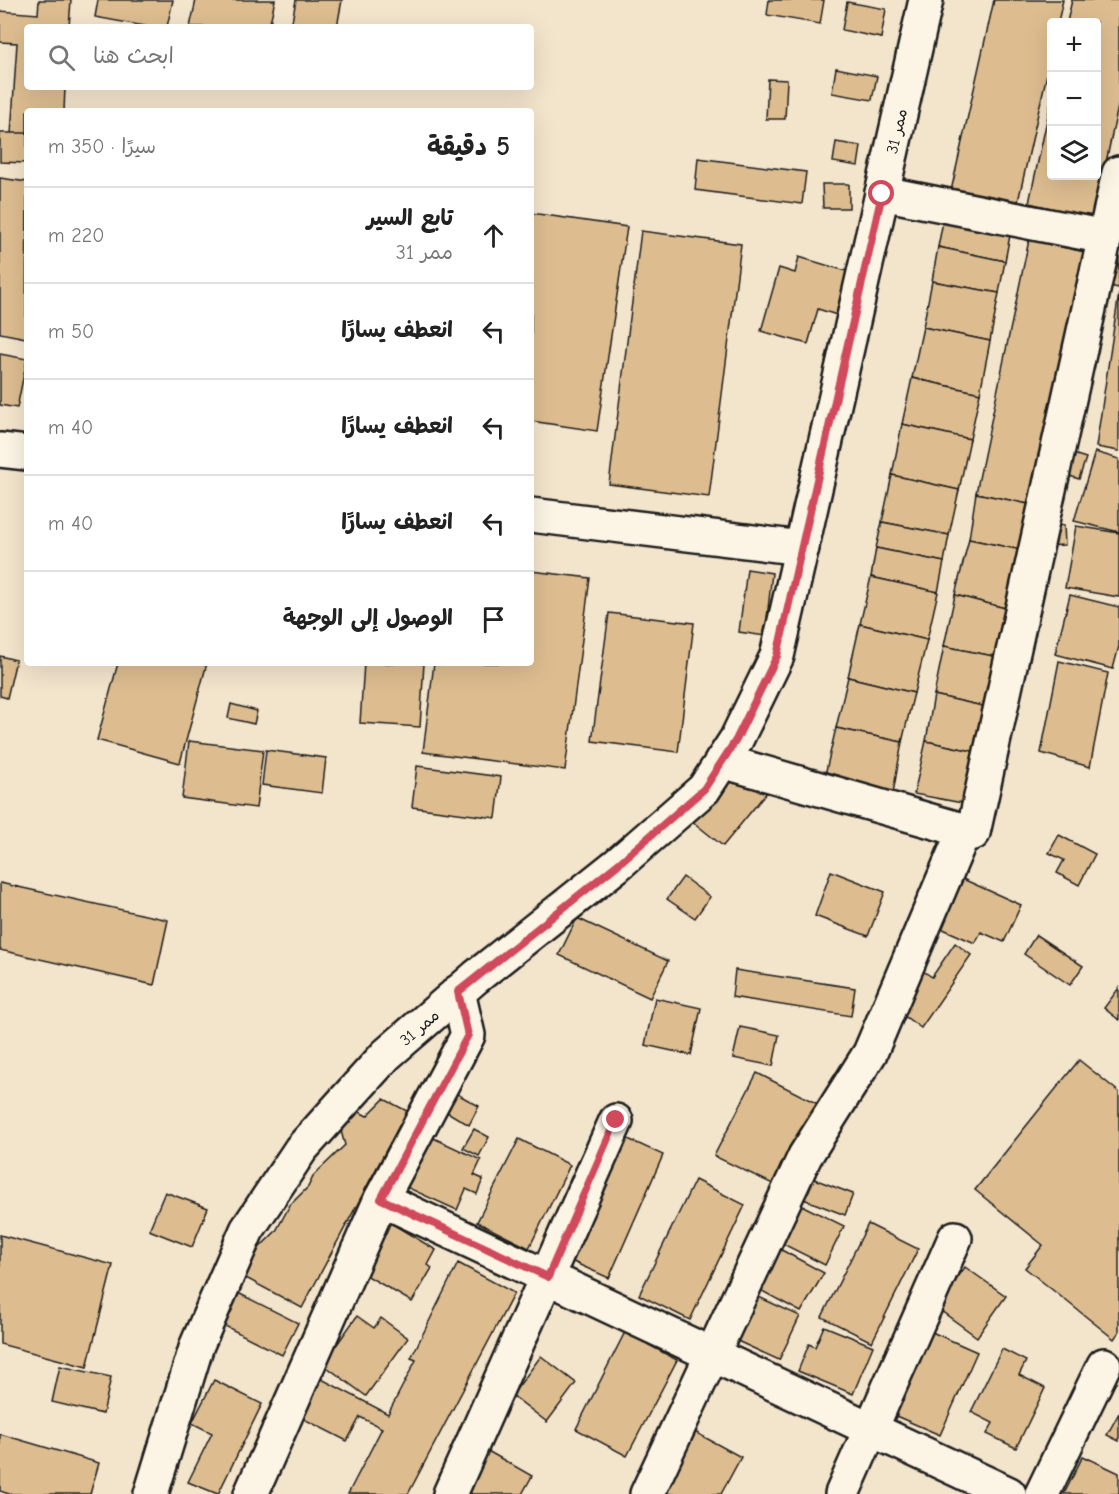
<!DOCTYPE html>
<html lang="ar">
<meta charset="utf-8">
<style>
:root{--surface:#fff;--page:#f6f6f6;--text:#222;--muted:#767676;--line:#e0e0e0}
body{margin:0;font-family:"Comic Neue","Playpen Sans Arabic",sans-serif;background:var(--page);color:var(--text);direction:rtl}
.controls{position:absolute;right:18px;top:18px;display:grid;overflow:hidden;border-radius:6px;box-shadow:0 6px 24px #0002}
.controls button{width:54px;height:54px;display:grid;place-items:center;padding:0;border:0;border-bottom:2px solid var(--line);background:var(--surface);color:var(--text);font:30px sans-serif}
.stop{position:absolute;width:18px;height:18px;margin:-14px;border:4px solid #d1495b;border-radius:50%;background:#fff}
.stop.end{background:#d1495b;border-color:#fff;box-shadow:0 2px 6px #0008}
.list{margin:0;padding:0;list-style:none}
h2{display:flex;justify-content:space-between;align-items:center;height:78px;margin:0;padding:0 24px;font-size:26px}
h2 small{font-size:20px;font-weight:400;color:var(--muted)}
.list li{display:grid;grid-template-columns:39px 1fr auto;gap:18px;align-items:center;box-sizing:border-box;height:96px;padding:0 24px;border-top:2px solid var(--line)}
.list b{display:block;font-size:22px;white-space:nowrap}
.list p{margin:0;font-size:20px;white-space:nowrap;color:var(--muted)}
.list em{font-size:20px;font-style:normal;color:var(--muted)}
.icon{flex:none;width:33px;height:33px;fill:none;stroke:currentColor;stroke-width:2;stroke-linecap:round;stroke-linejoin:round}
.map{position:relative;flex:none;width:1119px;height:1494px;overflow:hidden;direction:ltr}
.search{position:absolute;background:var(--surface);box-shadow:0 6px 24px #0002;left:24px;top:24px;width:510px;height:66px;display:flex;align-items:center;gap:15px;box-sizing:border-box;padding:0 21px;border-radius:6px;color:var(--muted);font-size:22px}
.panel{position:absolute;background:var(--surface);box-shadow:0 6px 24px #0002;left:24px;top:108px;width:510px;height:558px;border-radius:6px;direction:rtl}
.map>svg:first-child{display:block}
</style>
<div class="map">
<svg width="1119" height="1494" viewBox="0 0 1119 1494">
<rect width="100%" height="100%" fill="#f3e4cc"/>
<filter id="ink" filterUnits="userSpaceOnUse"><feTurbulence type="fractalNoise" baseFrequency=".0167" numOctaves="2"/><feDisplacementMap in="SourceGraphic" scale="12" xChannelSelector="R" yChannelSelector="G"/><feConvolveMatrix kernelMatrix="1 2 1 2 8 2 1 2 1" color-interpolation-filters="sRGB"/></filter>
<g filter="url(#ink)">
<g fill="#ddbd90" stroke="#1c1c1c" stroke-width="1.5">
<polygon points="39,0 71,0 69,27 27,27 27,87 65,87 64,111 27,111 27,136 11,135 17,43 0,42 0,11 38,14"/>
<polygon points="98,0 173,0 167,27 150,27 95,17"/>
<polygon points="196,0 275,0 269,27 190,27"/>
<polygon points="296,0 342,0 337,27 291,27"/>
<polygon points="769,0 824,0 820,24 767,15"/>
<polygon points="994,0 1063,0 1058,22 1052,22 1052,52 1017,206 951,191"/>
<polygon points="1072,0 1119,0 1119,102 1094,218 1029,203 1052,97 1052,176 1096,176 1096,22 1067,22"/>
<polygon points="847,2 886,9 881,38 842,30"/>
<polygon points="836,68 877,76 872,100 832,93"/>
<polygon points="768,79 787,80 785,119 766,119"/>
<polygon points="0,133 27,133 27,163 0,162"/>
<polygon points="836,142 861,146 858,166 833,162"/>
<polygon points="698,158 806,172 802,204 695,190"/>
<polygon points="0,178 27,182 26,338 0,333"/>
<polygon points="822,184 849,184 849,208 823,208"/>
<polygon points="531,213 627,227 597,431 531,421"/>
<polygon points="944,216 1011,230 1005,261 938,247"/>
<polygon points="641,231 741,244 709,497 609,484"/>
<polygon points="1119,238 1119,288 1109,286"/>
<polygon points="1029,240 1085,252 1033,505 976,493"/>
<polygon points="938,247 1005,261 999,293 932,281"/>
<polygon points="799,257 853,273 840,316 818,309 808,344 761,331 779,268 795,273"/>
<polygon points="932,281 999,293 990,341 923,327"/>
<polygon points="1119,293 1119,451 1096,447"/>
<polygon points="923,327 990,341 980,393 912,378"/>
<polygon points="0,354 27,359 17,408 0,405"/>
<polygon points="912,378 980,393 970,439 902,424"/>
<polygon points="902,424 970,439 959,490 892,475"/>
<polygon points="1064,451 1086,458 1079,479 1057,472"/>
<polygon points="1095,452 1119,459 1119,532 1074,521"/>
<polygon points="892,475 959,490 949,535 882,522"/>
<polygon points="976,493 1033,505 1021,550 969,539"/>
<polygon points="882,522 949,535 944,562 876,548"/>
<polygon points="1064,525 1065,545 1045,546 1045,526"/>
<polygon points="1076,526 1119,533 1119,597 1065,588"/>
<polygon points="969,539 1021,550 1009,609 955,595"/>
<polygon points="876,548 944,562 938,592 871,577"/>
<polygon points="747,569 772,573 765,636 739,632"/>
<polygon points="531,571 590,578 565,770 423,752 434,663 531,663"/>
<polygon points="871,577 938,592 927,640 860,624"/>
<polygon points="955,595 1009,609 998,657 944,646"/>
<polygon points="1070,595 1119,607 1119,646 1113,669 1055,654"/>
<polygon points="609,613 694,623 678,752 592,741"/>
<polygon points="860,624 927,640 914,693 848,677"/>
<polygon points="944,646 998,657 987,707 934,695"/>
<polygon points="0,656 16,660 7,698 0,696"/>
<polygon points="1059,661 1108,673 1090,767 1041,753"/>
<polygon points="118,663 207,663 180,763 97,740"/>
<polygon points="364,663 424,663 420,727 360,723"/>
<polygon points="848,677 914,693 902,742 836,728"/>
<polygon points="934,695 987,707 977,752 926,741"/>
<polygon points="231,704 257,711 254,724 228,718"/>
<polygon points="836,728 902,742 893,793 825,775"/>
<polygon points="189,741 263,750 256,808 182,798"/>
<polygon points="926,741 977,752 968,804 914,794"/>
<polygon points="266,750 326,758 322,793 262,785"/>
<polygon points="417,766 501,777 496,818 412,807"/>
<polygon points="737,768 767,792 723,846 693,822"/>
<polygon points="1059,835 1095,854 1079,885 1057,873 1064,860 1049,853"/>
<polygon points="831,871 885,892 868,936 815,916"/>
<polygon points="956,876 1021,905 1004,942 981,932 975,943 934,925"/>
<polygon points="683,877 710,897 695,918 667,899"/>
<polygon points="0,883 168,920 154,985 0,950"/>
<polygon points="577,918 668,961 650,998 559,955"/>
<polygon points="1036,935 1083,966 1070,985 1024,954"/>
<polygon points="955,943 971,955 921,1028 896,1010 923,971 932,977"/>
<polygon points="735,970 855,988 851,1016 732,997"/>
<polygon points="1119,988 1119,1020 1104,1008"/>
<polygon points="655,998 701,1008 691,1055 645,1045"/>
<polygon points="740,1027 779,1035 773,1066 733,1058"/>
<polygon points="1079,1060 1119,1092 1119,1332 1114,1339 1025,1268 1043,1245 975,1190"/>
<polygon points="757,1073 820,1105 777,1186 714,1156"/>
<polygon points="452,1091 479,1106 469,1125 442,1109"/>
<polygon points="384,1099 407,1111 302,1308 244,1277 260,1247 276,1231 290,1205 308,1187 314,1175 345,1145 341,1131 352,1108 367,1116"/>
<polygon points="474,1129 489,1137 479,1156 463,1148"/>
<polygon points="427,1135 481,1160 474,1175 483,1179 477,1194 466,1189 457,1210 404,1186"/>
<polygon points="626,1138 663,1155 609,1278 571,1261"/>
<polygon points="519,1139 570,1165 529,1248 477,1222"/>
<polygon points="801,1174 853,1194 845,1215 793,1195"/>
<polygon points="695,1180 745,1205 690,1320 639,1295"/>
<polygon points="165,1192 208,1208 192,1247 149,1230"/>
<polygon points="795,1202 844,1226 825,1265 777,1241"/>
<polygon points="389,1222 436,1250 428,1265 432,1268 412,1302 359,1271"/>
<polygon points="868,1224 918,1249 872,1342 822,1317"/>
<polygon points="0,1235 113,1265 87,1367 0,1344"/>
<polygon points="776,1247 824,1273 801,1312 753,1286"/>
<polygon points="458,1263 514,1293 408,1494 348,1494 382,1428 360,1417 347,1441 296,1415 316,1376 388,1414 416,1360 411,1358"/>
<polygon points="965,1267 1006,1296 977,1337 937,1308"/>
<polygon points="238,1293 298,1323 282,1355 225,1326"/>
<polygon points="750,1293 800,1316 779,1360 733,1339"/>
<polygon points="357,1316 374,1328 381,1318 408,1338 366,1396 323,1364"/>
<polygon points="824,1326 873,1346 853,1394 798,1371 809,1344 815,1347"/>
<polygon points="925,1329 977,1352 940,1435 889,1413"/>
<polygon points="625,1332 677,1360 627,1456 576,1429"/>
<polygon points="1002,1349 1026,1361 1019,1375 1045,1388 1016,1448 987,1434 993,1423 971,1412"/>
<polygon points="541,1356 576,1383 547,1422 512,1395"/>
<polygon points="60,1366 111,1377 103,1414 52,1402"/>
<polygon points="214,1380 262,1404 218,1494 188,1482 212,1433 192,1423"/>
<polygon points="1119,1413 1119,1441 1107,1435"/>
<polygon points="693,1431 741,1457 721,1494 661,1494"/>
<polygon points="0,1434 99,1463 90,1494 9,1494 0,1491"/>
<polygon points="486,1450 532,1476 522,1494 472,1494 464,1489"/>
<polygon points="1083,1456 1119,1473 1119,1494 1064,1494"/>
</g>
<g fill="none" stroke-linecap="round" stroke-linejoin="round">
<defs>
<g id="minor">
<polyline points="882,193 1105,237"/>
<polyline points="0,450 27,453"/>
<polyline points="531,515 802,548"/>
<polyline points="722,761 973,833 1119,173"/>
<polyline points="458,992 468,1035 381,1199 1009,1494"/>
<polyline points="151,1494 197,1345 247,1230 301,1149 386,1055 476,977 617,865 704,789 736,740 777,656 926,0"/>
<polyline points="251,1494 381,1199"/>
<polyline points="450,1494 616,1121"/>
<polyline points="647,1494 805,1156 870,1053 964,831"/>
<polyline points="842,1494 955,1238"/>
<polyline points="1042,1494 1104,1365"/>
</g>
</defs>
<use href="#minor" stroke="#1c1c1c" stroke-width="38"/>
<use href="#minor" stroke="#fcf5e5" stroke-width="33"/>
</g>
</g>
<g fill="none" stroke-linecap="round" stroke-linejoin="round" filter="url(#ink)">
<polyline stroke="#d1495b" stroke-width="8" points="616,1120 548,1277 381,1199 468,1035 458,992 617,865 704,789 736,740 777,656 882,194"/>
</g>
<g text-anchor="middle" stroke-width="5" stroke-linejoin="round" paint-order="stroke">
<g font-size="16" fill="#1c1c1c" stroke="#fcf5e5">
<text transform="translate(896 131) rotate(-77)" y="6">ممر 31</text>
<text transform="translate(419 1027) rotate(-41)" y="6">ممر 31</text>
</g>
</g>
</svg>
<div class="controls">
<button>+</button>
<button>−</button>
<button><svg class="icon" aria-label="layers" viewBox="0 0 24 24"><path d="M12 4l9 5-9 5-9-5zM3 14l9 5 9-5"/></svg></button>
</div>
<div class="stop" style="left:882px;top:194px"></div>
<div class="stop end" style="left:616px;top:1120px"></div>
<div class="search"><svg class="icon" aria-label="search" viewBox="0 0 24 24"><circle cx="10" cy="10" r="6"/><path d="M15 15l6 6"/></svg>ابحث هنا</div>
<section class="panel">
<h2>5 دقيقة<small>سيرًا · 350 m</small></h2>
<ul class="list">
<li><svg class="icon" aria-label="ahead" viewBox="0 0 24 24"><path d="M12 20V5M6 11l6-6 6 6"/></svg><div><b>تابع السير</b><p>ممر 31</p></div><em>220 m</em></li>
<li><svg class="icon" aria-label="left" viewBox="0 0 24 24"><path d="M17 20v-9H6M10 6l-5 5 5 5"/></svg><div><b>انعطف يسارًا</b></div><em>50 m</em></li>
<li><svg class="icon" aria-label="left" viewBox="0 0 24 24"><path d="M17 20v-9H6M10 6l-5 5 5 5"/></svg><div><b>انعطف يسارًا</b></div><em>40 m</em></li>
<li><svg class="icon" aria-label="left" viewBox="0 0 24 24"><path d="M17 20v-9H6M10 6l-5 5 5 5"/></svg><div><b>انعطف يسارًا</b></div><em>40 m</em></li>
<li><svg class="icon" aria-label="arrive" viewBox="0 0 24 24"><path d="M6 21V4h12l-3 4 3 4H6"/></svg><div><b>الوصول إلى الوجهة</b></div></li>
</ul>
</section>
</div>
